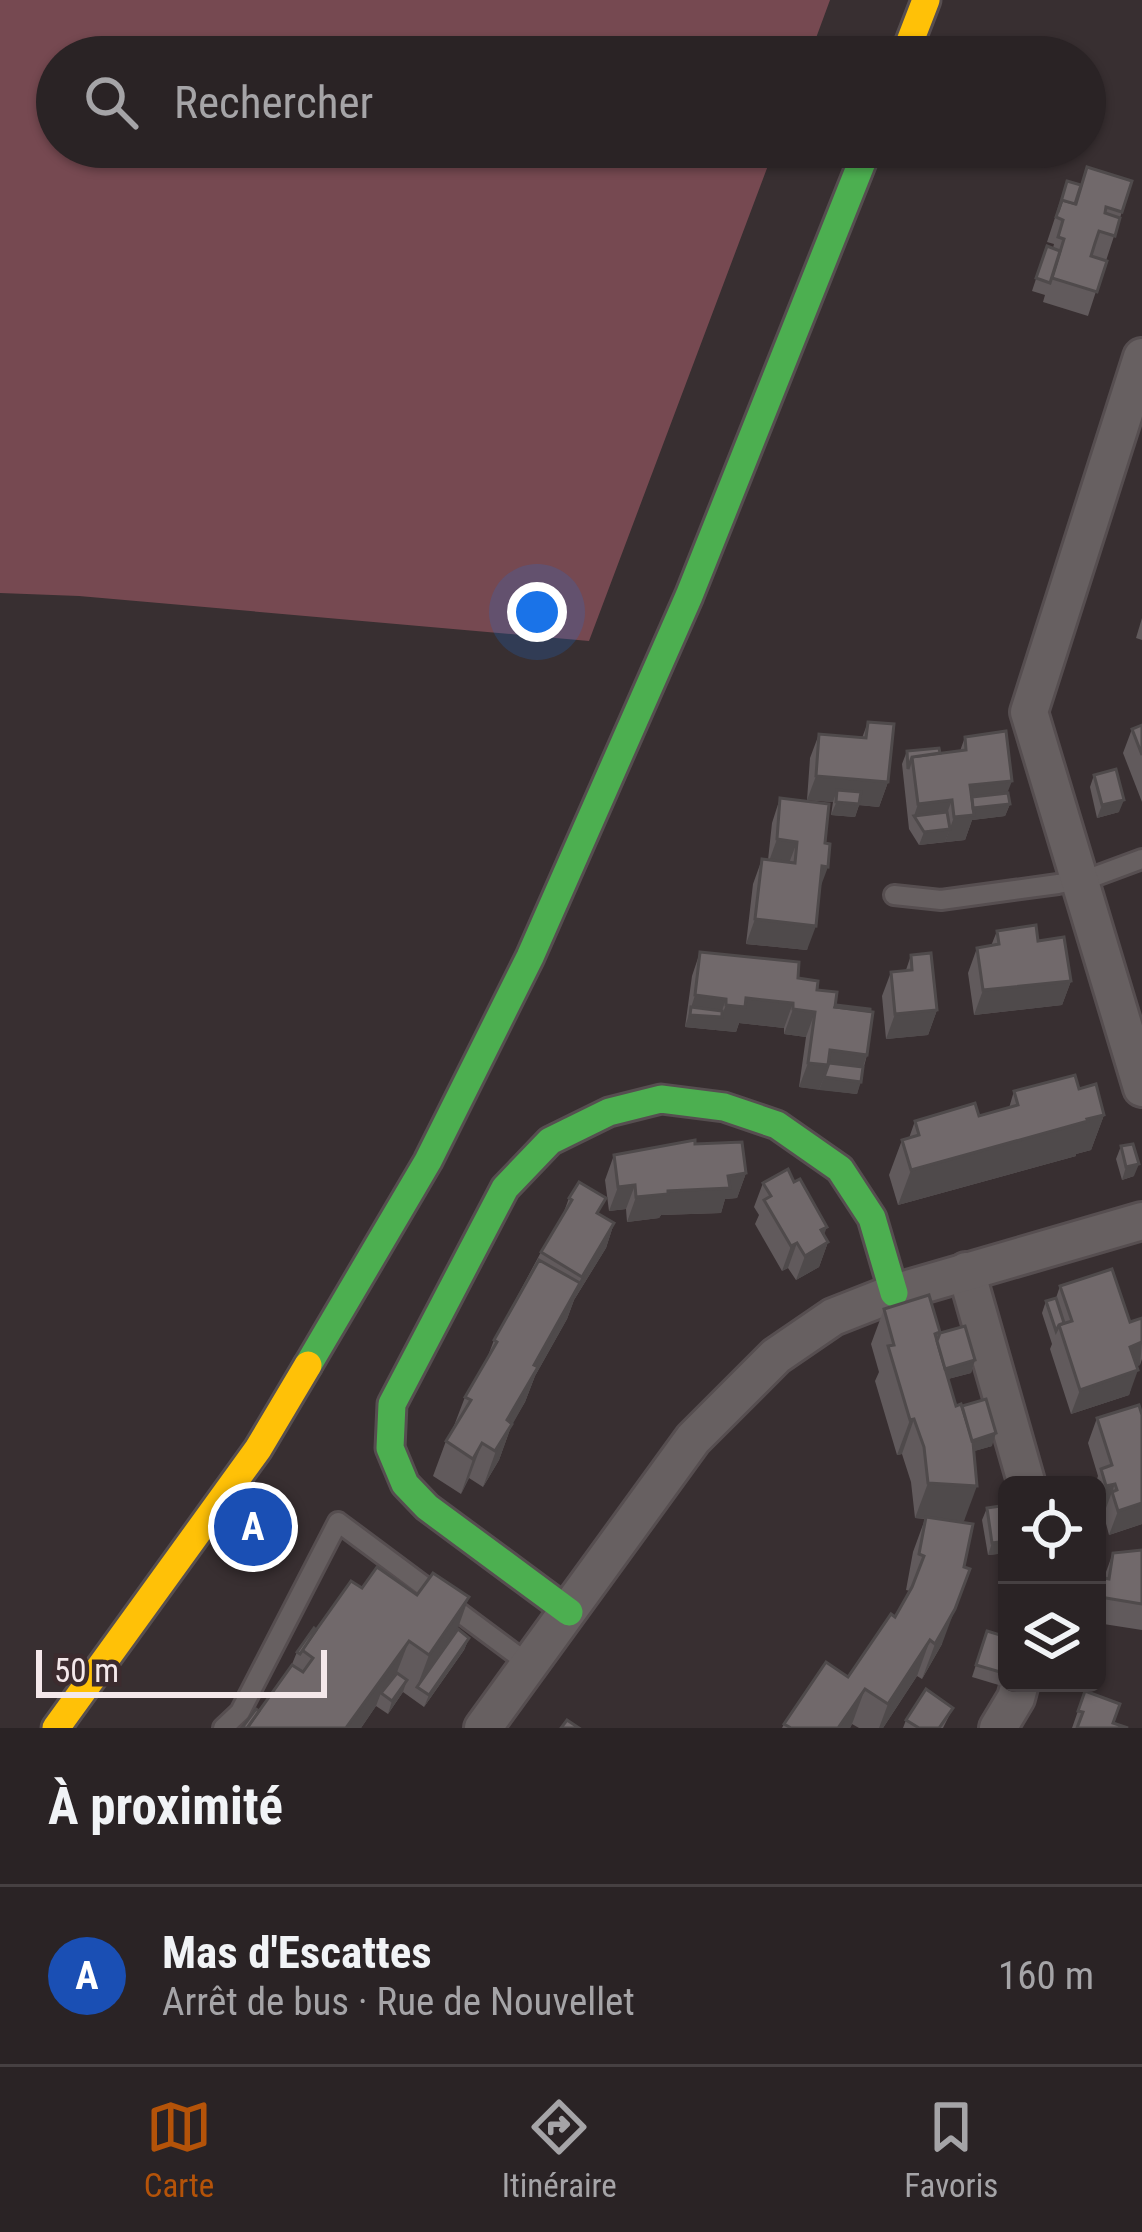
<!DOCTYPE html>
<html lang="fr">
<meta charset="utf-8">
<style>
:root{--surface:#2a2325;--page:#362f32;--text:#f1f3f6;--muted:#a5a4a7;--line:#464042;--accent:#b45309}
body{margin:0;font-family:"Roboto Condensed",sans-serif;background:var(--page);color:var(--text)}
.controls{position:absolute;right:36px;bottom:36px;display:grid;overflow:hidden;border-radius:18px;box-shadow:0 3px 9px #0004}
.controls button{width:108px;height:108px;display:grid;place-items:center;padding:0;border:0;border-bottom:3px solid var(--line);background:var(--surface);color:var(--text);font:60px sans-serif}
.scale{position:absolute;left:36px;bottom:30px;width:291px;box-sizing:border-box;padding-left:12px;border:6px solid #f4e8ea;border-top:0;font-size:33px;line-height:42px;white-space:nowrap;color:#f4e8ea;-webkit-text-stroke:9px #3c2b2e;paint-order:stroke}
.you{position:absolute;left:537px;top:612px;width:42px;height:42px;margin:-30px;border:9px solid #fff;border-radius:50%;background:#1a73e8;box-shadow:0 0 0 18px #1a73e833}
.badge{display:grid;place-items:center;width:78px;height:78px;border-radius:50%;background:var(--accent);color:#fff;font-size:39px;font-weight:700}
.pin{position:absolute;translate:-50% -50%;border:6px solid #fff;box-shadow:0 3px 12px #0006}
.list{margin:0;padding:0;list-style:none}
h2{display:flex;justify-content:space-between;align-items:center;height:156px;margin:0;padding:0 48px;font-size:51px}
h2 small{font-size:39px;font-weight:400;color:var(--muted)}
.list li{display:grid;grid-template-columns:78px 1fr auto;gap:36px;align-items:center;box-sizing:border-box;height:180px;padding:0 48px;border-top:3px solid var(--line)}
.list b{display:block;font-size:45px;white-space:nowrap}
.list p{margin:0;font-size:39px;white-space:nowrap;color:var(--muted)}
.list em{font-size:39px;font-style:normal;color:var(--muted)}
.icon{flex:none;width:66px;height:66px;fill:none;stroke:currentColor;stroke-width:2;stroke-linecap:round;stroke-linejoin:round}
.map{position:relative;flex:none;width:1142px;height:1728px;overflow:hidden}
.search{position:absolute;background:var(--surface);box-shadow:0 3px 9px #0004;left:36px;right:36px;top:36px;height:132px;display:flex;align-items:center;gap:30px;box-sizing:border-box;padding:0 42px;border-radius:66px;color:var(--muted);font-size:45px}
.sheet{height:336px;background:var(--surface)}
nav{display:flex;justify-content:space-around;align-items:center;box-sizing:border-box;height:168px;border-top:3px solid var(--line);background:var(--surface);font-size:33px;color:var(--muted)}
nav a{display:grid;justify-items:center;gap:6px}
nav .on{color:var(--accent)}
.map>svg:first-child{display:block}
</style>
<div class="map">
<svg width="1142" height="1728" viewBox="0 0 1142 1728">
<rect width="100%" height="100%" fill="#382f31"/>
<polygon fill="#764951" points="0,0 830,0 809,57 57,57 57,147 775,147 589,641 79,596 0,593"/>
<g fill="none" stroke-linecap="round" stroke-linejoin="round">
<defs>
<g id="lane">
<polyline points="894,895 941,900 1058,884 1096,876 1142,859"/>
<polyline points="223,1728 240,1712 338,1522 530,1665"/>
</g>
<g id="street">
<polyline points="1142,357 1029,712 1142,1088"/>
<polyline points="966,1271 1027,1485"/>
<polyline points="483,1728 693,1439 776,1356 833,1317 894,1293 1142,1221"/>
<polyline points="998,1728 1016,1698 1020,1683"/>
</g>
<g id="fast">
<polyline points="308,1365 428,1161 530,957 689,596 868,147"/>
<polyline points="569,1612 427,1507 405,1484 390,1448 392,1404 505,1188 550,1141 609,1112 661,1099 724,1107 777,1125 840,1169 872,1218 894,1293"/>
</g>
<g id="slow">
<polyline points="904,57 926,0"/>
<polyline points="56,1728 258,1449 308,1365"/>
</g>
</defs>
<use href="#lane" stroke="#564e50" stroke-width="24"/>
<use href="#street" stroke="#564e50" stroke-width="42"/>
<use href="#fast" stroke="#564e50" stroke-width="33"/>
<use href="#slow" stroke="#564e50" stroke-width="33"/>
<use href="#lane" stroke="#676061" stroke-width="18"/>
<use href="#street" stroke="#676061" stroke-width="36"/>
<use href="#fast" stroke="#4caf50" stroke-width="27"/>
<use href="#slow" stroke="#ffc107" stroke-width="27"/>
</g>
<g fill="#615a5c">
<polygon points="1067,181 1081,185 1132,181 1088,316 1043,302 1045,295 1032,291 1047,246 1053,248 1054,244 1047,242"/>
<polygon points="1142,618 1142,640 1136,638"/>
<polygon points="868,722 888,782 879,807 859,805 855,817 831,815 833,802 807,800 810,758 819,734 862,738"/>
<polygon points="1142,725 1142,802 1123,753 1132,729"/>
<polygon points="965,737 1008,793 1010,804 1005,816 972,820 965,840 919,845 909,829 902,764 907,751 940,753 960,751"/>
<polygon points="1094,775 1119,812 1097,818 1090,787"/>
<polygon points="780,798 819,890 807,950 746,944 753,884 762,859 768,860 772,823"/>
<polygon points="997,931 1071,981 1062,1005 974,1015 968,973 977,948 991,946"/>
<polygon points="700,952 798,978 836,1005 867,1055 857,1094 799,1087 806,1037 784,1034 784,1028 739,1023 736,1032 685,1027 692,976"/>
<polygon points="911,955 937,1010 928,1035 886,1039 882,996 891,972 906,970"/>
<polygon points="1079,1089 1104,1115 1091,1150 1076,1154 1076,1156 898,1205 889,1175 902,1140 909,1138 915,1121 979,1116 1009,1108 1014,1091"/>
<polygon points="695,1144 746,1173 737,1198 725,1199 721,1213 661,1215 659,1218 627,1222 626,1209 609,1211 605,1180 614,1155"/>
<polygon points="1121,1146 1134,1176 1122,1180 1116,1159"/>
<polygon points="763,1183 824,1235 828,1242 819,1267 796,1280 788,1268 782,1271 755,1224 759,1215 754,1207"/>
<polygon points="569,1198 614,1223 606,1248 574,1300 567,1319 535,1376 525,1402 512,1424 499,1460 483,1487 469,1478 461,1494 433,1476 446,1441 452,1431 465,1397 486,1361 494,1340 541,1252 562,1217"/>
<polygon points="1060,1286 1130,1322 1142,1320 1142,1359 1140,1365 1137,1366 1129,1395 1071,1414 1050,1349 1052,1344 1042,1313 1046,1301 1056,1298"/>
<polygon points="884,1309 940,1332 975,1360 971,1373 948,1379 956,1406 992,1446 974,1451 964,1521 948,1520 942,1644 922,1679 917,1676 883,1728 859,1728 852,1724 850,1728 782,1728 784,1724 848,1677 895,1617 910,1591 906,1590 913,1552 925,1519 915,1518 911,1482 902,1454 897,1455 875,1381 879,1372 871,1344"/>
<polygon points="1142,1415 1142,1524 1109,1535 1104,1516 1106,1508 1098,1511 1097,1509 1097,1485 1095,1485 1098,1476 1088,1443 1097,1418"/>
<polygon points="1007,1505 1007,1553 988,1555 982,1520 987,1508"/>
<polygon points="1142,1550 1142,1630 1097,1623 1097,1596 1113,1553"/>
<polygon points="362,1588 458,1629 469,1638 464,1650 424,1707 403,1692 388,1714 376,1706 361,1728 242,1728 296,1667 292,1664 297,1652 316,1630"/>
<polygon points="987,1631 1007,1673 1002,1686 972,1677"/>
<polygon points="1085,1691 1113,1723 1128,1728 1072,1728"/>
<polygon points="953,1708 943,1728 903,1728 906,1720"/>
</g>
<g fill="#4f4a4b">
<polygon points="816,776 888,782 879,807 859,805 855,817 831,815 836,803 837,790 833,802 807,800"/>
<polygon points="1012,781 1003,804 1010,804 1005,816 972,820 965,840 945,842 954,817 970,785"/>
<polygon points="952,800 943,824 914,816 918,804"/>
<polygon points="1124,800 1119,812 1097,818 1102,805"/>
<polygon points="950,829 945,842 919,845 924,832"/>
<polygon points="777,839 797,842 788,866 768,864"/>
<polygon points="822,866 828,867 819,891"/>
<polygon points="755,919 816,926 807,950 746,944"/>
<polygon points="1071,981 1062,1005 974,1015 983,990"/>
<polygon points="695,995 726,999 720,1017 721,1017 726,1005 746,998 793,1003 784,1028 739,1023 736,1032 685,1027"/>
<polygon points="793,1009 815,1012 806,1037 784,1034"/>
<polygon points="937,1010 928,1035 886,1039 895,1014"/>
<polygon points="830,1050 867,1055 859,1079 825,1075 819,1090 799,1087 808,1063"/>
<polygon points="824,1077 861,1082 857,1094 819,1090"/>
<polygon points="1104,1115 1091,1150 1076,1154 1076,1156 898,1205 911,1170"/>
<polygon points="1139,1164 1134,1176 1122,1180 1126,1167"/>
<polygon points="746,1173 737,1198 725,1199 721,1213 661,1215 659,1218 627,1222 636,1197"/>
<polygon points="635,1185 626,1209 609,1211 618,1187"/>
<polygon points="614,1223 606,1248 574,1300 567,1319 535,1376 525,1402 511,1427 512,1424 499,1460 483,1487 507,1420 534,1365 582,1277"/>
<polygon points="827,1227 819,1248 828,1242 819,1267 796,1280 805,1256 821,1230"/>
<polygon points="797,1243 788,1268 782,1271 791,1246"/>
<polygon points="1142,1342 1140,1365 1121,1371 1130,1347"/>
<polygon points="975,1360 971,1373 940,1381 944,1369"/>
<polygon points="1138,1370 1129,1395 1071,1414 1080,1390"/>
<polygon points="914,1419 902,1454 897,1455 910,1420"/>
<polygon points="996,1433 992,1446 961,1455 966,1442"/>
<polygon points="482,1443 469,1478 461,1494 473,1459"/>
<polygon points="928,1483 977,1486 964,1521 915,1518"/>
<polygon points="1115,1484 1106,1508 1098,1511 1106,1486"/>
<polygon points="1142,1503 1142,1524 1109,1535 1118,1511"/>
<polygon points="1007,1541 1007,1553 988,1555 992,1543"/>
<polygon points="469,1597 453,1642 417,1687 429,1655"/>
<polygon points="955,1609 942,1644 922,1679 935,1644"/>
<polygon points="469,1638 464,1650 424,1707 429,1695"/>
<polygon points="930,1640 917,1676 883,1728 879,1728 888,1704"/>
<polygon points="409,1641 392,1685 381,1693 376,1706 361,1728 346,1728"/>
<polygon points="407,1680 403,1692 388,1714 392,1701"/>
<polygon points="865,1689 852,1724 850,1728 838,1728"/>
</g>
<g fill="#71696b" stroke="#4f4a4b" stroke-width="3">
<polygon points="1087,167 1132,181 1122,212 1106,207 1105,213 1120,218 1115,236 1099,231 1095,243 1091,256 1107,261 1097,292 1052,278 1064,239 1058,237 1063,220 1056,217 1062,200 1076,204"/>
<polygon points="1067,181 1081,185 1075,204 1062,200 1058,212"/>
<polygon points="1047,246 1060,251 1050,283 1036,278"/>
<polygon points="868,722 894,724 888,782 816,776 819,734 866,738"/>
<polygon points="1142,725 1142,755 1132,729"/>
<polygon points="1006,731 1012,781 970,785 974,815 954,817 952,800 918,804 912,757 966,750 965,737"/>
<polygon points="939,748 940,753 912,757 908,769 907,751"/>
<polygon points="1116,769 1124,800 1102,805 1094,775"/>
<polygon points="837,790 861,792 859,804 836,802"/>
<polygon points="1008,793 1010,804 973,808 972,797"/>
<polygon points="780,798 829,804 825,843 830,844 828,867 822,866 816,926 755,919 762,859 795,863 797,842 777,839"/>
<polygon points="947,812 950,829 924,832 914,816"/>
<polygon points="1036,925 1038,941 1064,937 1071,981 983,990 977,948 999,944 997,931"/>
<polygon points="700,952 799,962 798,978 818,981 817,990 837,992 835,1007 873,1012 867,1055 830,1050 828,1065 808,1063 815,1012 793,1009 793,1003 746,998 745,1007 726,1005 726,999 695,995"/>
<polygon points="931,953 937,1010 895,1014 891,972 912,970 911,955"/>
<polygon points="836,1005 870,1009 870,1011 835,1007"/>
<polygon points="691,1007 722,1011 722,1017 690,1015"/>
<polygon points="829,1063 863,1067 861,1082 824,1077"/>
<polygon points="1075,1075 1079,1089 1096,1084 1104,1115 1087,1119 1088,1121 911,1170 902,1140 919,1135 915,1121 975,1103 979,1116 1018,1105 1014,1091"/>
<polygon points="695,1140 695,1144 742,1142 746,1173 728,1176 730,1188 668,1191 668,1194 636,1197 635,1185 618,1187 614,1155"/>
<polygon points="1133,1144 1139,1164 1126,1167 1121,1146"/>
<polygon points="788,1169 794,1182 800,1179 827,1227 821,1230 828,1242 805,1256 797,1243 791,1246 764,1200 771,1196 763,1183"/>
<polygon points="579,1182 606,1198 597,1213 614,1223 582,1277 541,1252 572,1200 569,1198"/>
<polygon points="539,1260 580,1283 534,1365 538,1367 507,1420 512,1424 495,1451 482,1443 473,1459 446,1441 471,1400 465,1397 497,1342 494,1340"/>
<polygon points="1112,1269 1130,1322 1142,1318 1142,1342 1130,1347 1138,1370 1080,1390 1059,1325 1072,1321 1060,1286"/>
<polygon points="929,1295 940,1332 935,1334 956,1406 961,1404 973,1442 977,1486 928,1483 924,1447 914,1419 910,1420 888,1346 894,1345 884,1309"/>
<polygon points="1056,1298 1064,1323 1059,1325 1056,1331 1046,1301"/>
<polygon points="965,1326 975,1360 945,1369 937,1341 940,1333"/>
<polygon points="986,1399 996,1433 972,1441 962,1406"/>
<polygon points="1139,1405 1142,1415 1142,1503 1118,1511 1112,1492 1117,1490 1115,1484 1106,1486 1101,1469 1112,1465 1097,1418"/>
<polygon points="1007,1505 1007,1541 992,1543 987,1508"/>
<polygon points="926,1517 973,1524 964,1567 970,1569 955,1609 935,1644 930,1640 888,1704 865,1689 838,1728 791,1728 784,1724 826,1662 848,1677 891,1614 895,1617 912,1587 924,1556 919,1554"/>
<polygon points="1142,1550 1142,1604 1100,1597 1104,1578 1109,1579 1113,1553"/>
<polygon points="377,1567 417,1595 433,1573 469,1597 429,1655 409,1641 346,1728 247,1728 292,1665 303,1672 313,1658 302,1650 351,1581 362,1588"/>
<polygon points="314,1628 316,1630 300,1654 297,1652"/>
<polygon points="458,1629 469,1638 429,1695 417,1687"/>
<polygon points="987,1631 1007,1637 1007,1674 976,1665"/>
<polygon points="397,1673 407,1680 392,1701 381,1693"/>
<polygon points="926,1689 953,1708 939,1728 919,1728 906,1720"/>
<polygon points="1085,1691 1120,1704 1113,1723 1128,1728 1077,1728 1083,1712 1078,1711"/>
<polygon points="256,1709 259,1711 247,1728 242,1728"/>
<polygon points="567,1720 579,1728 561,1728"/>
</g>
</svg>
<div class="controls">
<button><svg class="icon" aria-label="locate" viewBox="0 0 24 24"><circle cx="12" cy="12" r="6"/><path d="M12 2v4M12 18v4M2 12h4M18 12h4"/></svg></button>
<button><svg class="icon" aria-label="layers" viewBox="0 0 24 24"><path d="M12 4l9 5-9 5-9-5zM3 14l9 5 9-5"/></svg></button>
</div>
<div class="scale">50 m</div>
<div class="you"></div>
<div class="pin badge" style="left:253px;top:1527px;background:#1a4fb4">A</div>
<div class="search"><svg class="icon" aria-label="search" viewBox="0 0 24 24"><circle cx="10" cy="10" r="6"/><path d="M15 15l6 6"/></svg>Rechercher</div>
</div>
<section class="sheet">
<h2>À proximité<small></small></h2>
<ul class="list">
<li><span class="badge" style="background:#1a4fb4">A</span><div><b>Mas d'Escattes</b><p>Arrêt de bus · Rue de Nouvellet</p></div><em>160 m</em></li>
</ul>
</section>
<nav>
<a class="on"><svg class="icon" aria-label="map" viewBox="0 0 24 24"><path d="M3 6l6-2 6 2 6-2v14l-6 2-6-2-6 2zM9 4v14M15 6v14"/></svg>Carte</a>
<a><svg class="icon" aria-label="directions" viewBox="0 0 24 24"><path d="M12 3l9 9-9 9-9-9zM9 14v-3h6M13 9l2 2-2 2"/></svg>Itinéraire</a>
<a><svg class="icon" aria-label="saved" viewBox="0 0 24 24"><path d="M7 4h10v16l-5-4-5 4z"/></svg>Favoris</a>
</nav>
